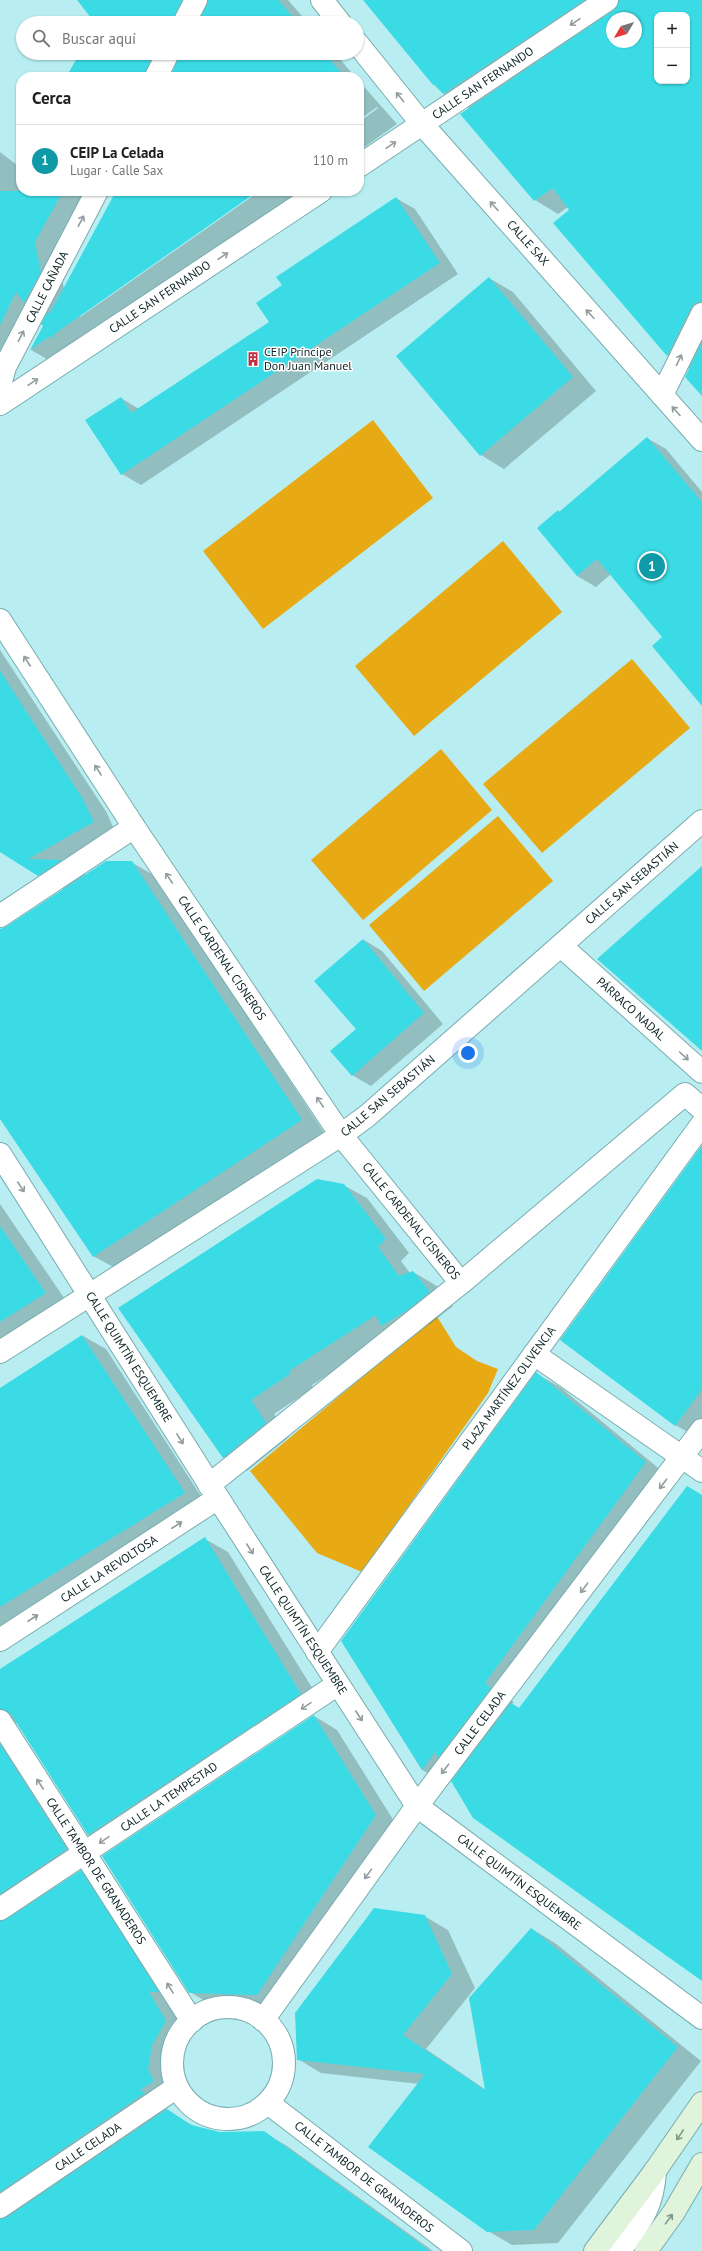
<!DOCTYPE html>
<html lang="es">
<meta charset="utf-8">
<style>
:root{--surface:#fff;--page:#f2f2f2;--text:#202124;--muted:#757577;--line:#e0e0e0;--accent:#d93025}
body{margin:0;font-family:"PT Sans",sans-serif;background:var(--page);color:var(--text)}
.controls{position:absolute;right:12px;top:12px;display:grid;overflow:hidden;border-radius:8px;box-shadow:0 1px 3px #0004}
.controls button{width:36px;height:36px;display:grid;place-items:center;padding:0;border:0;border-bottom:1px solid var(--line);background:var(--surface);color:var(--text);font:20px sans-serif}
.compass{position:absolute;left:606px;top:12px;width:36px;height:36px;border-radius:50%;background:var(--surface);box-shadow:0 1px 3px #0004;rotate:232deg}
.you{position:absolute;left:468px;top:1053px;width:14px;height:14px;margin:-10px;border:3px solid #fff;border-radius:50%;background:#1a73e8;box-shadow:0 0 0 6px #1a73e833}
.badge{display:grid;place-items:center;width:26px;height:26px;border-radius:50%;background:var(--accent);color:#fff;font-size:13px;font-weight:700}
.pin{position:absolute;translate:-50% -50%;border:2px solid #fff;box-shadow:0 1px 4px #0006}
.list{margin:0;padding:0;list-style:none}
h2{display:flex;justify-content:space-between;align-items:center;height:52px;margin:0;padding:0 16px;font-size:17px}
h2 small{font-size:13px;font-weight:400;color:var(--muted)}
.list li{display:grid;grid-template-columns:26px 1fr auto;gap:12px;align-items:center;box-sizing:border-box;height:72px;padding:0 16px;border-top:1px solid var(--line)}
.list b{display:block;font-size:15px;white-space:nowrap}
.list p{margin:0;font-size:13px;white-space:nowrap;color:var(--muted)}
.list em{font-size:13px;font-style:normal;color:var(--muted)}
.icon{flex:none;width:22px;height:22px;fill:none;stroke:currentColor;stroke-width:2;stroke-linecap:round;stroke-linejoin:round}
.map{position:relative;flex:none;width:702px;height:2251px;overflow:hidden}
.search{position:absolute;background:var(--surface);box-shadow:0 1px 3px #0004;left:16px;top:16px;width:348px;height:44px;display:flex;align-items:center;gap:10px;box-sizing:border-box;padding:0 14px;border-radius:22px;color:var(--muted);font-size:15px}
.panel{position:absolute;background:var(--surface);box-shadow:0 1px 3px #0004;left:16px;top:72px;width:348px;height:124px;border-radius:16px}
.map>svg:first-child{display:block}
</style>
<div class="map">
<svg width="702" height="2251" viewBox="0 0 702 2251">
<rect width="100%" height="100%" fill="#b8eef1"/>
<g fill="#e7a914">
<polygon points="373,420 433,498 263,629 203,551"/>
<polygon points="503,541 562,612 414,736 355,666"/>
<polygon points="632,659 690,728 542,853 483,784"/>
<polygon points="441,749 492,810 363,920 311,860"/>
<polygon points="498,816 553,881 424,991 369,925"/>
<polygon points="436,1315 456,1347 477,1361 498,1369 488,1393 362,1572 317,1553 250,1471"/>
</g>
<g fill="#0003" fill-rule="evenodd">
<polygon points="94,0 201,0 188,23 96,23"/>
<polygon points="212,0 288,0 308,23 208,23"/>
<path d="M364,0h338v394l-12,-25 -22,-13 -113,-133 15,-13 -2,-3 -10,7 -23,-14 -66,-92 -25,-14 -10,-9zM657,15h30v66h-30zM612,18h24v24h-24z"/>
<polygon points="82,53 171,53 158,77 68,77"/>
<polygon points="192,53 335,53 355,77 179,77"/>
<polygon points="359,81 397,124 359,151 359,122 378,108 377,107 359,120"/>
<polygon points="0,152 21,168 21,191 94,191 58,255 64,289 117,191 257,191 80,314 80,317 260,191 301,191 54,363 31,350 44,326 47,315 38,309 0,386"/>
<polygon points="396,198 415,209 458,274 141,485 122,474 121,398 139,409 270,322 284,286"/>
<polygon points="489,278 513,292 596,391 504,469 481,455"/>
<polygon points="647,438 666,449 702,492 702,701 664,637 611,574 596,587 577,576 558,511 560,512"/>
<polygon points="0,650 107,813 117,836 67,864 86,875 131,862 155,876 325,1134 117,1269 93,1256 0,1117 0,932 64,890 0,851"/>
<polygon points="364,940 382,951 443,1024 371,1086 352,1075"/>
<polygon points="702,1147 702,1434 699,1438 675,1425"/>
<polygon points="343,1185 367,1198 409,1253 401,1261 410,1273 413,1272 437,1286 453,1306 430,1324 406,1339 394,1332 312,1385 313,1388 274,1414 289,1437 247,1471 224,1457"/>
<polygon points="0,1204 71,1308 0,1353"/>
<polygon points="83,1336 106,1349 208,1507 0,1635 0,1390"/>
<polygon points="537,1374 560,1387 668,1476 508,1698 514,1702 512,1704 520,1709 702,1496 702,1979 461,1770 457,1768 446,1783 422,1770 342,1641"/>
<polygon points="205,1539 228,1552 324,1707 112,1848 89,1835 17,1723 12,1728 90,1863 13,1916 81,1871 104,1885 189,2034 175,2059 171,2083 163,2104 168,2107 165,2109 197,2128 220,2133 263,2132 287,2146 433,2251 0,2251 0,1671"/>
<polygon points="314,1716 337,1730 399,1829 281,2008 213,2006 190,1992"/>
<polygon points="424,1916 448,1930 475,1988 426,2049 486,2090 532,1929 555,1943 701,2061 558,2243 512,2245 488,2231 419,2084 321,2073 298,2059"/>
</g>
<g fill="#3adbe4" fill-rule="evenodd">
<polygon points="77,0 182,0 172,23 95,23"/>
<polygon points="208,0 278,0 298,23 198,23"/>
<polygon points="363,0 585,0 443,94 435,85 433,85"/>
<path d="M619,0h83v302l-7,1 -4,5 -24,48 -114,-133 16,-13 -16,-22 -19,13 -74,-87 154,-104zM657,15h30v66h-30zM612,18h24v24h-24z"/>
<polygon points="80,53 154,53 144,77 66,77"/>
<polygon points="180,53 324,53 345,77 170,77"/>
<polygon points="0,191 63,191 35,242 41,272 24,303 16,292 0,325"/>
<polygon points="116,191 258,191 53,335 54,340 50,336 30,350 43,326 41,324 48,311 49,315"/>
<polygon points="396,197 440,263 121,475 85,420 121,397 131,413 269,322 256,303 282,285 276,277"/>
<polygon points="489,277 573,377 480,456 396,356"/>
<polygon points="702,342 702,396 685,377"/>
<polygon points="647,437 702,502 702,706 652,646 662,637 597,559 577,576 537,528 558,510 559,512"/>
<polygon points="0,671 83,799 94,822 28,859 62,860 38,876 0,852"/>
<polygon points="106,861 132,861 302,1120 93,1257 0,1119 0,929 7,926"/>
<polygon points="702,866 702,1051 597,959"/>
<polygon points="363,939 424,1013 352,1076 330,1051 356,1029 314,981"/>
<polygon points="702,1145 702,1389 675,1426 560,1340"/>
<polygon points="317,1179 344,1184 386,1239 378,1247 399,1276 413,1271 430,1292 406,1311 381,1326 376,1315 289,1371 290,1374 251,1400 266,1423 223,1458 118,1308"/>
<polygon points="0,1226 46,1293 0,1322"/>
<polygon points="82,1335 185,1493 0,1607 0,1388"/>
<polygon points="536,1372 646,1462 485,1683 491,1688 438,1758 435,1752 422,1770 341,1641"/>
<polygon points="687,1486 702,1495 702,1981 473,1818 451,1781 511,1703 519,1708"/>
<polygon points="205,1537 301,1694 88,1835 11,1714 0,1709 0,1669"/>
<polygon points="314,1715 376,1815 257,1995 189,1993 102,1856"/>
<polygon points="0,1744 67,1849 0,1894"/>
<polygon points="81,1870 159,1992 149,1992 166,2021 152,2045 148,2069 154,2081 140,2090 145,2093 0,2192 0,1921 7,1919"/>
<polygon points="374,1908 425,1915 452,1974 403,2035 485,2090 469,1998 531,1928 678,2047 534,2230 487,2232 368,2147 425,2074 297,2060 295,2013"/>
<polygon points="167,2109 191,2125 220,2132 264,2131 430,2251 0,2251 0,2219 7,2217"/>
</g>
<g fill="none" stroke-linecap="round" stroke-linejoin="round">
<defs>
<g id="street">
<polyline points="322,0 340,23"/>
<polyline points="184,23 196,0"/>
<polyline points="357,43 422,124 702,440"/>
<polyline points="156,77 168,53"/>
<polyline points="359,166 607,0"/>
<polyline points="0,385 5,367 97,191"/>
<polyline points="662,395 702,314"/>
<polyline points="0,404 321,191"/>
<polyline points="0,620 134,827 341,1135 461,1283"/>
<polyline points="0,916 134,827"/>
<polyline points="561,946 702,1072"/>
<polyline points="0,1154 218,1498 417,1806 702,2018"/>
<polyline points="0,1352 341,1135 367,1116 702,821"/>
<polyline points="534,1354 702,1471"/>
<polyline points="209,1485 461,1283 685,1094 702,1109"/>
<polyline points="0,1640 218,1498"/>
<polyline points="317,1652 702,1124"/>
<polyline points="0,1721 192,2021"/>
<polyline points="0,1909 338,1684"/>
<circle cx="228" cy="2063" r="56"/>
<polyline points="263,2020 417,1806 702,1430"/>
<polyline points="268,2103 461,2251"/>
<polyline points="0,2207 177,2087"/>
<path d="M620,2251c20,-29 33,-43 35,-80"/>
</g>
<g id="secondary">
<polyline points="595,2251 655,2171 702,2103"/>
<polyline points="646,2251 674,2212 702,2164"/>
</g>
</defs>
<use href="#street" stroke="#78acaf" stroke-width="24"/>
<use href="#secondary" stroke="#78acaf" stroke-width="24"/>
<use href="#street" stroke="#fff" stroke-width="22"/>
<use href="#secondary" stroke="#e0f4dc" stroke-width="22"/>
</g>
<defs><path id="oneway-shaft" d="M-6 0H5M1.5-3L5.5 0L1.5 3" fill="none" stroke-width="1.6" stroke-linecap="round" stroke-linejoin="round"/></defs>
<g stroke="#939c9d">
<use href="#oneway-shaft" transform="translate(575 22) rotate(146)"/>
<use href="#oneway-shaft" transform="translate(400 97) rotate(-129)"/>
<use href="#oneway-shaft" transform="translate(391 145) rotate(-34)"/>
<use href="#oneway-shaft" transform="translate(494 206) rotate(-132)"/>
<use href="#oneway-shaft" transform="translate(81 221) rotate(-63)"/>
<use href="#oneway-shaft" transform="translate(223 256) rotate(-34)"/>
<use href="#oneway-shaft" transform="translate(590 314) rotate(-132)"/>
<use href="#oneway-shaft" transform="translate(21 336) rotate(-63)"/>
<use href="#oneway-shaft" transform="translate(679 360) rotate(-64)"/>
<use href="#oneway-shaft" transform="translate(33 382) rotate(-34)"/>
<use href="#oneway-shaft" transform="translate(676 411) rotate(-132)"/>
<use href="#oneway-shaft" transform="translate(27 661) rotate(-123)"/>
<use href="#oneway-shaft" transform="translate(98 770) rotate(-123)"/>
<use href="#oneway-shaft" transform="translate(169 878) rotate(-124)"/>
<use href="#oneway-shaft" transform="translate(684 1056) rotate(42)"/>
<use href="#oneway-shaft" transform="translate(320 1102) rotate(-124)"/>
<use href="#oneway-shaft" transform="translate(21 1187) rotate(57)"/>
<use href="#oneway-shaft" transform="translate(180 1439) rotate(58)"/>
<use href="#oneway-shaft" transform="translate(663 1484) rotate(127)"/>
<use href="#oneway-shaft" transform="translate(177 1525) rotate(-33)"/>
<use href="#oneway-shaft" transform="translate(250 1549) rotate(57)"/>
<use href="#oneway-shaft" transform="translate(584 1588) rotate(127)"/>
<use href="#oneway-shaft" transform="translate(33 1618) rotate(-33)"/>
<use href="#oneway-shaft" transform="translate(306 1706) rotate(146)"/>
<use href="#oneway-shaft" transform="translate(359 1716) rotate(57)"/>
<use href="#oneway-shaft" transform="translate(445 1769) rotate(127)"/>
<use href="#oneway-shaft" transform="translate(40 1784) rotate(-123)"/>
<use href="#oneway-shaft" transform="translate(104 1840) rotate(146)"/>
<use href="#oneway-shaft" transform="translate(368 1874) rotate(126)"/>
<use href="#oneway-shaft" transform="translate(170 1988) rotate(-122)"/>
</g>
<g stroke="#82968a">
<use href="#oneway-shaft" transform="translate(680 2135) rotate(124)"/>
<use href="#oneway-shaft" transform="translate(669 2219) rotate(-54)"/>
</g>
<defs>
<symbol id="building-bare" viewBox="-9 -9 18 18"><path d="M-4-6H4V6H1V3H-1V6H-4ZM-2.5-4.3h1.7v1.8h-1.7ZM.8-4.3h1.7v1.8H.8ZM-2.5-1h1.7V.8h-1.7ZM.8-1h1.7V.8H.8Z" fill="#bf2f3d" stroke="#fff" stroke-width="2.5" paint-order="stroke"/></symbol>
</defs>
<g fill-rule="evenodd">
<use href="#building-bare" x="243" y="349" width="20" height="20"/>
</g>
<g text-anchor="middle" stroke-width="3" stroke-linejoin="round" paint-order="stroke">
<g font-size="12" fill="#0e2425" stroke="#fff">
<text transform="translate(483 83) rotate(-34)" y="4">CALLE SAN FERNANDO</text>
<text transform="translate(528 243) rotate(48)" y="4">CALLE SAX</text>
<text transform="translate(47 287) rotate(-63)" y="4">CALLE CAÑADA</text>
<text transform="translate(160 297) rotate(-34)" y="4">CALLE SAN FERNANDO</text>
<text transform="translate(632 883) rotate(-41)" y="4">CALLE SAN SEBASTIÁN</text>
<text transform="translate(222 958) rotate(56)" y="4">CALLE CARDENAL CISNEROS</text>
<text transform="translate(631 1009) rotate(42)" y="4">PÁRRACO NADAL</text>
<text transform="translate(388 1096) rotate(-40)" y="4">CALLE SAN SEBASTIÁN</text>
<text transform="translate(411 1221) rotate(51)" y="4">CALLE CARDENAL CISNEROS</text>
<text transform="translate(129 1357) rotate(58)" y="4">CALLE QUIMTÍN ESQUEMBRE</text>
<text transform="translate(509 1388) rotate(-54)" y="4">PLAZA MARTÍNEZ OLIVENCIA</text>
<text transform="translate(109 1569) rotate(-33)" y="4">CALLE LA REVOLTOSA</text>
<text transform="translate(303 1630) rotate(57)" y="4">CALLE QUIMTÍN ESQUEMBRE</text>
<text transform="translate(480 1723) rotate(-53)" y="4">CALLE CELADA</text>
<text transform="translate(169 1797) rotate(-34)" y="4">CALLE LA TEMPESTAD</text>
<text transform="translate(96 1871) rotate(57)" y="4">CALLE TAMBOR DE GRANADEROS</text>
<text transform="translate(519 1882) rotate(37)" y="4">CALLE QUIMTÍN ESQUEMBRE</text>
<text transform="translate(88 2147) rotate(-34)" y="4">CALLE CELADA</text>
<text transform="translate(364 2177) rotate(38)" y="4">CALLE TAMBOR DE GRANADEROS</text>
</g>
<g font-size="12" fill="#0e2425" stroke="#fff" text-anchor="start">
<text x="264" y="356">CEIP Príncipe<tspan x="264" dy="14">Don Juan Manuel</tspan></text>
</g>
</g>
</svg>
<div class="controls">
<button>+</button>
<button>−</button>
</div>
<svg class="compass" viewBox="-18 -18 36 36"><path d="M0-13l5 13h-10z" fill="#e53935"/><path d="M0 13l5-13h-10z" fill="#757577"/></svg>
<div class="you"></div>
<div class="pin badge" style="left:652px;top:566px;background:#0f9aa8">1</div>
<div class="search"><svg class="icon" aria-label="search" viewBox="0 0 24 24"><circle cx="10" cy="10" r="6"/><path d="M15 15l6 6"/></svg>Buscar aquí</div>
<section class="panel">
<h2>Cerca<small></small></h2>
<ul class="list">
<li><span class="badge" style="background:#0f9aa8">1</span><div><b>CEIP La Celada</b><p>Lugar · Calle Sax</p></div><em>110 m</em></li>
</ul>
</section>
</div>
